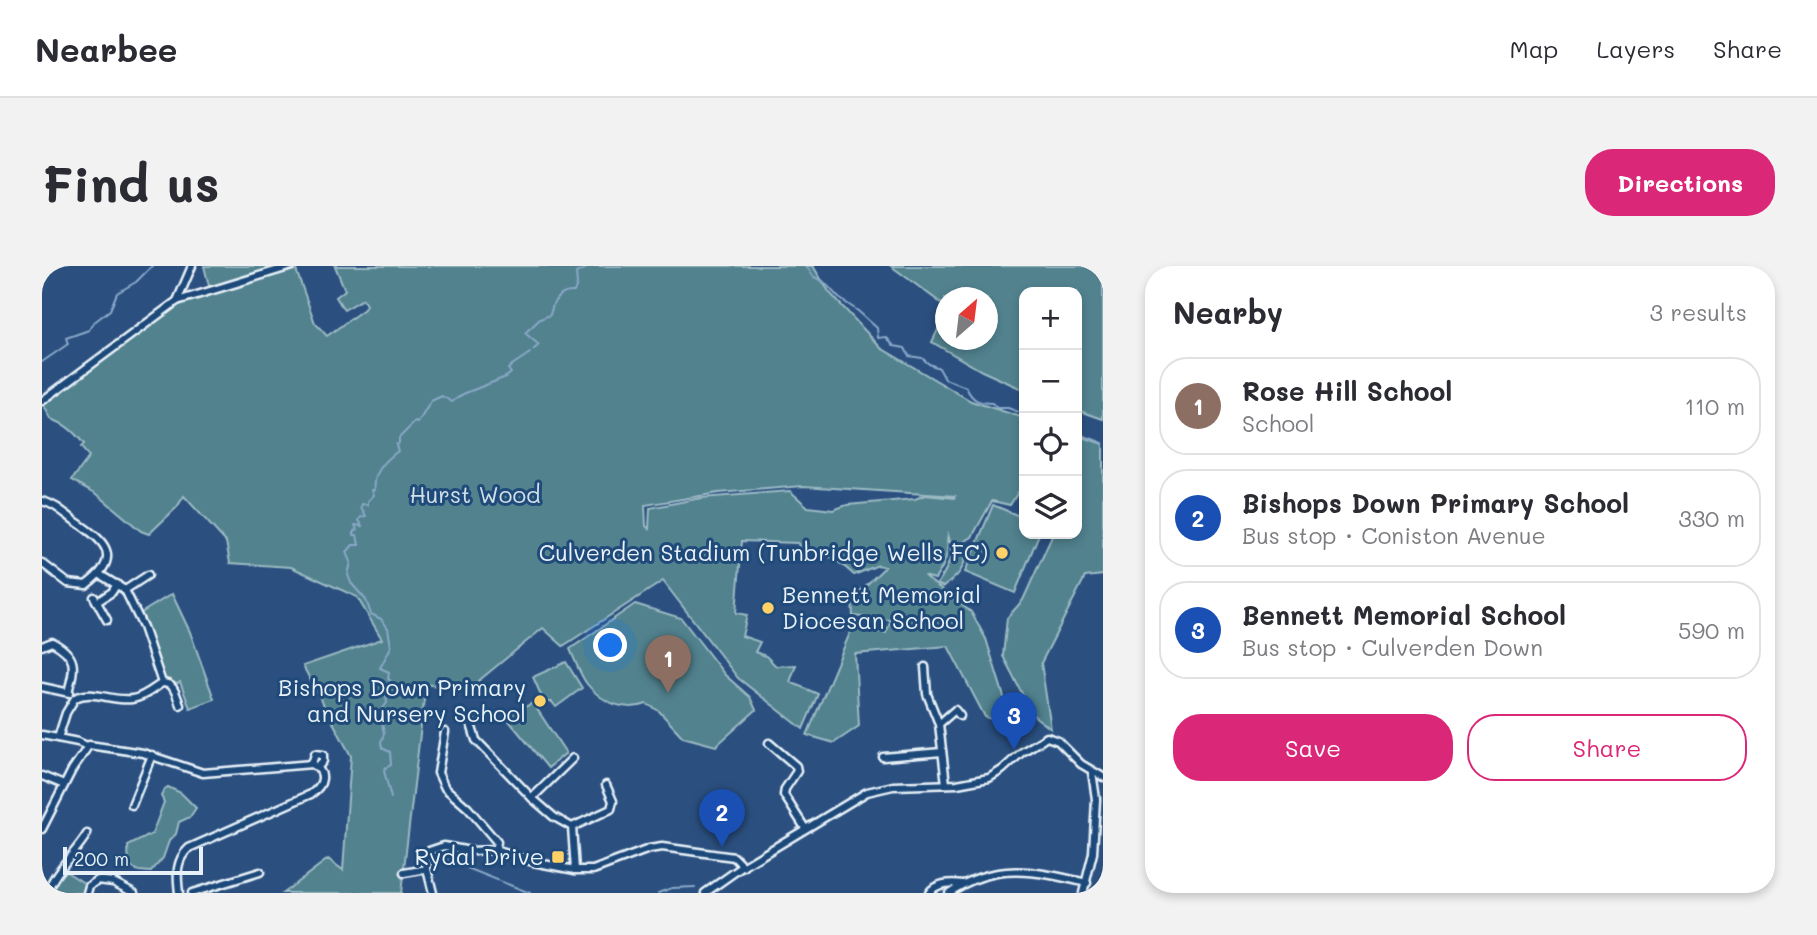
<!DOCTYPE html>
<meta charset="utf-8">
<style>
:root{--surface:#fff;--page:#f2f2f3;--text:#2b2b33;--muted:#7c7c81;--line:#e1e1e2;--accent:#db2777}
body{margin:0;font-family:Mali,sans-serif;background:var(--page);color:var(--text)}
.controls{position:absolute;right:21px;top:21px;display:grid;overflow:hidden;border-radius:14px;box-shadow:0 4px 10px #0003}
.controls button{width:63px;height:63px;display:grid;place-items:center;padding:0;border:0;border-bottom:2px solid var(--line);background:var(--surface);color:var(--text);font:35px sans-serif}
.compass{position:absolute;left:893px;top:21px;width:63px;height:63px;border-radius:50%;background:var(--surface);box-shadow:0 4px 10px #0003;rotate:28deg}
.scale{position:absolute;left:21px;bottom:18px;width:140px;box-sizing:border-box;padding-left:7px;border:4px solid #e8f1f8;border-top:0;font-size:19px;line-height:24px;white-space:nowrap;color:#e8f1f8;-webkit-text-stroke:5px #1f4a7a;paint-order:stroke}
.you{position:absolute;left:569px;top:380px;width:24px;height:24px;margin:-18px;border:5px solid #fff;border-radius:50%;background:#1a73e8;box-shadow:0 0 0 10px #1a73e833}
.badge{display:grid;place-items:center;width:46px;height:46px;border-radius:50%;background:var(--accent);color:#fff;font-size:23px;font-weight:700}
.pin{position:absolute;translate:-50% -58px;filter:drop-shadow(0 2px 4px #0008)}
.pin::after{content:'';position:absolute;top:37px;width:24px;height:21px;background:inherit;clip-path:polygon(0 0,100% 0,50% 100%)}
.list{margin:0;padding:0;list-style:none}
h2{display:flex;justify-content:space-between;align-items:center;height:91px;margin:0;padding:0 28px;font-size:30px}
h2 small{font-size:23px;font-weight:400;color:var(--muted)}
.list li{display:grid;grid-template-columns:46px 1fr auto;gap:21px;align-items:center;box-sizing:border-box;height:98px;margin:0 14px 14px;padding:0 14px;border:2px solid var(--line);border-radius:28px}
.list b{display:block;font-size:26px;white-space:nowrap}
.list p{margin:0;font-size:23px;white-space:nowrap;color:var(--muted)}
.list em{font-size:23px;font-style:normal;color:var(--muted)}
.actions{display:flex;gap:14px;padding:21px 28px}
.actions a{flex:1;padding:16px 0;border:2px solid var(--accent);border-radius:28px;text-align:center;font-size:24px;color:var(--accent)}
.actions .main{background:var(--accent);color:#fff}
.icon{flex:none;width:38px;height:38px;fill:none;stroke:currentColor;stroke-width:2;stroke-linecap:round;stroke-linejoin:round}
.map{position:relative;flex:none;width:1061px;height:627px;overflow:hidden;border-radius:28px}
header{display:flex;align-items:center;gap:42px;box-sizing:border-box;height:98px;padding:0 35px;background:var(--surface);border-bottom:2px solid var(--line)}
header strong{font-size:33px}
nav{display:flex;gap:38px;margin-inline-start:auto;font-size:24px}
.intro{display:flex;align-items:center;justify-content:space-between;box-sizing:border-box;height:168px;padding:0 42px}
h1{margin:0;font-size:49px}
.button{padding:18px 32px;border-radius:28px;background:var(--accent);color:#fff;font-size:24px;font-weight:700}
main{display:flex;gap:42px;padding:0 42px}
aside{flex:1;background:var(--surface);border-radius:28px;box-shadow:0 4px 10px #0003}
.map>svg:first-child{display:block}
</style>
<header>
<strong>Nearbee</strong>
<nav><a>Map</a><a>Layers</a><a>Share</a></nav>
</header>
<div class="intro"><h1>Find us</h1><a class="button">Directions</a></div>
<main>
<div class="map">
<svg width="1061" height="627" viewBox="0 0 1061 627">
<rect width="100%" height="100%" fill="#2b5080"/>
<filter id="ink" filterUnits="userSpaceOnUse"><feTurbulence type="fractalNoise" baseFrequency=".0143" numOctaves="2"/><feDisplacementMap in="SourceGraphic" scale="14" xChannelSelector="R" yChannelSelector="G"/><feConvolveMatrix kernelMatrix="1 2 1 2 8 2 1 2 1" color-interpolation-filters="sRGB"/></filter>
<g filter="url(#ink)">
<g fill="#51828e" stroke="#9cbac3" stroke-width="2" fill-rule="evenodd">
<polygon points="162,0 242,0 192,17 167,20"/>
<path d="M293,0h478l16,26 52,56 90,53 53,17v75l-6,-1 -8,13 -18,-4 -20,36 -10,6 6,7c-5,20 -8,25 -25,37l-6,-3c12,-17 18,-30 11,-50 -2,7 0,11 -1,17 -1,11 -6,19 -12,28l-11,-3 47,36 15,27 27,87 -28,-9 -37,-71 -93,8 4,72 -25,17 -27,-8 45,-107 34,5 5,-13 -38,-4 -1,-17 33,-32 -7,-2 -24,10c-16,-15 -32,-26 -55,-27l-1,-5 -56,-2 -6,72 11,2 -5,21 18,6 -5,10 11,4 10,10 20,-1 -6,17 28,12 -15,35 -65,-51 -75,-97 -100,65 -20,-18 -78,64 -39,-8 -25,209h-118l45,-34 15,11 8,-114 -48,-90 79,-27 -25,-42 -66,-30 -61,-4 -4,-21 -42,-46 -7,11 -28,27 -8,-3 -44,-37 -25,-14 17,-23 -8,-10 3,-3c-10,-12 -18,-20 -33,-25l-8,-15 139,-102 20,-8 34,-6 59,-21 20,56 12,13 37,-27 2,-4 -3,-6 -19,11 -8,-13 9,-7zM761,220l152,10 -1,2 -29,-3 -10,4 -68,6 -14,5 -25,-3 -18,-16 -89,7 -51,10 -1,21 -3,-3 -1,-21 73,-12z"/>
<polygon points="849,0 1061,0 1061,153 1035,144 1035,26 982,26 982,124 940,105 890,76 903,49 903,74 945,74 945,32 903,32 903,40"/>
<polygon points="1035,169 1061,178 1061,309 1043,311 999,397 1009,463 991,449 961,390 965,352 981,334 1011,268 1035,268"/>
<polygon points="951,239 982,252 982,268 997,268 973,327 923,306"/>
<polygon points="130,328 148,366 172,433 148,442 138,416 133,419 124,415 99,347"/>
<path d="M593,338l46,14 44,57 25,22 6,13 -40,36 -33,-9 -24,-26 -12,-7c-22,8 -45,-1 -60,-20 -7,-9 -12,-24 -17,-35z"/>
<polygon points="524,396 540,422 514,441 510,436 502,436 491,411"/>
<polygon points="491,437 524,487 506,502 463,450"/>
<polygon points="126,521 139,527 154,542 148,551 137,556 134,568 127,575 121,592 109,606 97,605 87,600 86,580 110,568 122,536 119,530 123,523"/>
<polygon points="23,605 45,619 43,627 4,627"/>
</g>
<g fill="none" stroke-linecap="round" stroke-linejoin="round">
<g stroke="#8aa8c7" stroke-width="2">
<path d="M764,0l8,11 9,4 16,17 19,13 19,17 1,10 8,-1 8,9 11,2 4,8 13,2 7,6 10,4 6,11 21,8c6,13 12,16 26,16l5,5h11l16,6"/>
<path d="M491,84l6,-5 -14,-12 15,-14 10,-4c3,-13 8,-24 24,-23l3,-8 -1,-11 15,-7"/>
<polyline points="0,96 26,78 24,72 47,64 51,57 68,44 75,27 94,16 110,0"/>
<polyline points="1035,167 1061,177"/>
<path d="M349,532l-7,-27 1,-3 6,-3 -1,-13 -8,-4 -1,-6 3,-8 -4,-22 7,-9 -1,-9 4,-14 -2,-1 1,-7 -9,-4 11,-21 -3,-19 -7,-9 -10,-5 -5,-14 -15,-17 -3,-8 3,-13 -4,-10 6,-7h6l-2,-10h-3v-4l3,-1 -2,-5 7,1 -3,-6 2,-3 5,-1 -5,-9 1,-3 6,1v-4l6,-6 -2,-5h3c-3,-17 12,-31 23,-39l-2,-6 3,-2v-5l16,-16 3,1 13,-22 11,-5 10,6 11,-8 43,-17 5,-4 -3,-4 4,-4 18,-12"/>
<polyline points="395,590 488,627"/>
<polyline points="616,627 630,622 653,621"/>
</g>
<defs>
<g id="minor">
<polyline points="135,35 250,0"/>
<polyline points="0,135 135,35 150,0"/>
<path d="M0,235c13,3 22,12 33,20 30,20 49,36 11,64l-18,-2 -26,-20"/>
<polyline points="57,308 83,324 101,361 120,417"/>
<polyline points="83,324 106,309"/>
<polyline points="52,331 65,354"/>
<polyline points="55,336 70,326 75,318"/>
<path d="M0,380l10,-4c26,14 23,25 16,50"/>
<polyline points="883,401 885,428 897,458 904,518"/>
<path d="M120,417c13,0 14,12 18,22"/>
<polyline points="0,421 28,427"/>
<polyline points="428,455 434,474 490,532 512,551 530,561 533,604"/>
<polyline points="897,458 913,444 918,450"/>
<polyline points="403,466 396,507 403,522 426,542 455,576 453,584"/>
<polyline points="0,469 36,476 45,480"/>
<path d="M16,472l8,-25 9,-15c18,-9 37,4 57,1 10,-1 21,-10 30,-16"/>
<polyline points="727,477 754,500 755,505 743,523 742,529 763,562"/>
<polyline points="841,491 900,486"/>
<polyline points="270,498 273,488 281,489 281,495 276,501"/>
<polyline points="0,510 22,519"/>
<polyline points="490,532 531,492"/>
<polyline points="90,539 110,489"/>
<polyline points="530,561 569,543 571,535 564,519"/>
<path d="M0,563l30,-59 17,-25 54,8 60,20 109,-9c15,8 12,21 -1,30l-122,54c-14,13 -12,27 -10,45"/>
<polyline points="362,607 385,603"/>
<path d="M5,627c7,-22 28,-39 40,-59"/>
<polyline points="45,627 47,620 56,614 71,616 92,627"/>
<polyline points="150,627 218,606"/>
<polyline points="391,627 385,603 384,592 387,585 402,580 428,585 453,584 491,596 533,604 551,604 607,583 620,581 692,591 702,601"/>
<polyline points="663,627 697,603 825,526 851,520 915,518 947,512 960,504 980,486 1005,471 1016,475 1039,498 1061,511"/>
<path d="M887,627c7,-10 22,-11 33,-9"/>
<path d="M907,627c46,-32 87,-22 138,-10"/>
<polyline points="1041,627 1051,587 1054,533 1050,506"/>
</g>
</defs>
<use href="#minor" stroke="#e8f1f8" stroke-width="11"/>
<use href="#minor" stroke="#1f4a7a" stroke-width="6"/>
</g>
</g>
<g fill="#ffd166" stroke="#1f4a7a" stroke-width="2.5">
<circle cx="960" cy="287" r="7"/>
<circle cx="726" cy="342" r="7"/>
<circle cx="498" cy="435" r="7"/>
<rect x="509" y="584" width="14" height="14" rx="3.5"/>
</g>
<g text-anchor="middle" stroke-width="6" stroke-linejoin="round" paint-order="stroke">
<g font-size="23" fill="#d1e0e8" stroke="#1f4a7a">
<text x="433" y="237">Hurst Wood</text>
</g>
<g font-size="23" fill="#e8f1f8" stroke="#1f4a7a" text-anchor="end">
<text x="946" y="295">Culverden Stadium (Tunbridge Wells FC)</text>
<text x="740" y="337" text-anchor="start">Bennett Memorial<tspan x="740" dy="26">Diocesan School</tspan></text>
<text x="484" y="430">Bishops Down Primary<tspan x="484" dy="26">and Nursery School</tspan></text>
<text x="502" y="599">Rydal Drive</text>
</g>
</g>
</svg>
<div class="controls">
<button>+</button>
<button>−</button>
<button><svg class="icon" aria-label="locate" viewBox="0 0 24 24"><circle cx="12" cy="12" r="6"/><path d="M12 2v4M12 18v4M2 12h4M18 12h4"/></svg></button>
<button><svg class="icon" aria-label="layers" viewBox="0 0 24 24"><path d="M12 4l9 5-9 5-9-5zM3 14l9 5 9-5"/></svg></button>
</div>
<svg class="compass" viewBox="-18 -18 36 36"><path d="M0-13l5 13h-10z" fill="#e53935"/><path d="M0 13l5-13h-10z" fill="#7c7c81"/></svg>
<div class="scale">200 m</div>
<div class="you"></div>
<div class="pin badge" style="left:626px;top:427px;background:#8d6e63">1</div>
<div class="pin badge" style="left:680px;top:581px;background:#1a4fb4">2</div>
<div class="pin badge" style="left:972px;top:484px;background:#1a4fb4">3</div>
</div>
<aside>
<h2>Nearby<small>3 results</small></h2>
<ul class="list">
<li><span class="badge" style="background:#8d6e63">1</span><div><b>Rose Hill School</b><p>School</p></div><em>110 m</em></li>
<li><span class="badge" style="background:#1a4fb4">2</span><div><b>Bishops Down Primary School</b><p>Bus stop · Coniston Avenue</p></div><em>330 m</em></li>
<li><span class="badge" style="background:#1a4fb4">3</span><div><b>Bennett Memorial School</b><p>Bus stop · Culverden Down</p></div><em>590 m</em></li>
</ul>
<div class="actions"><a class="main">Save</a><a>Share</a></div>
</aside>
</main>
